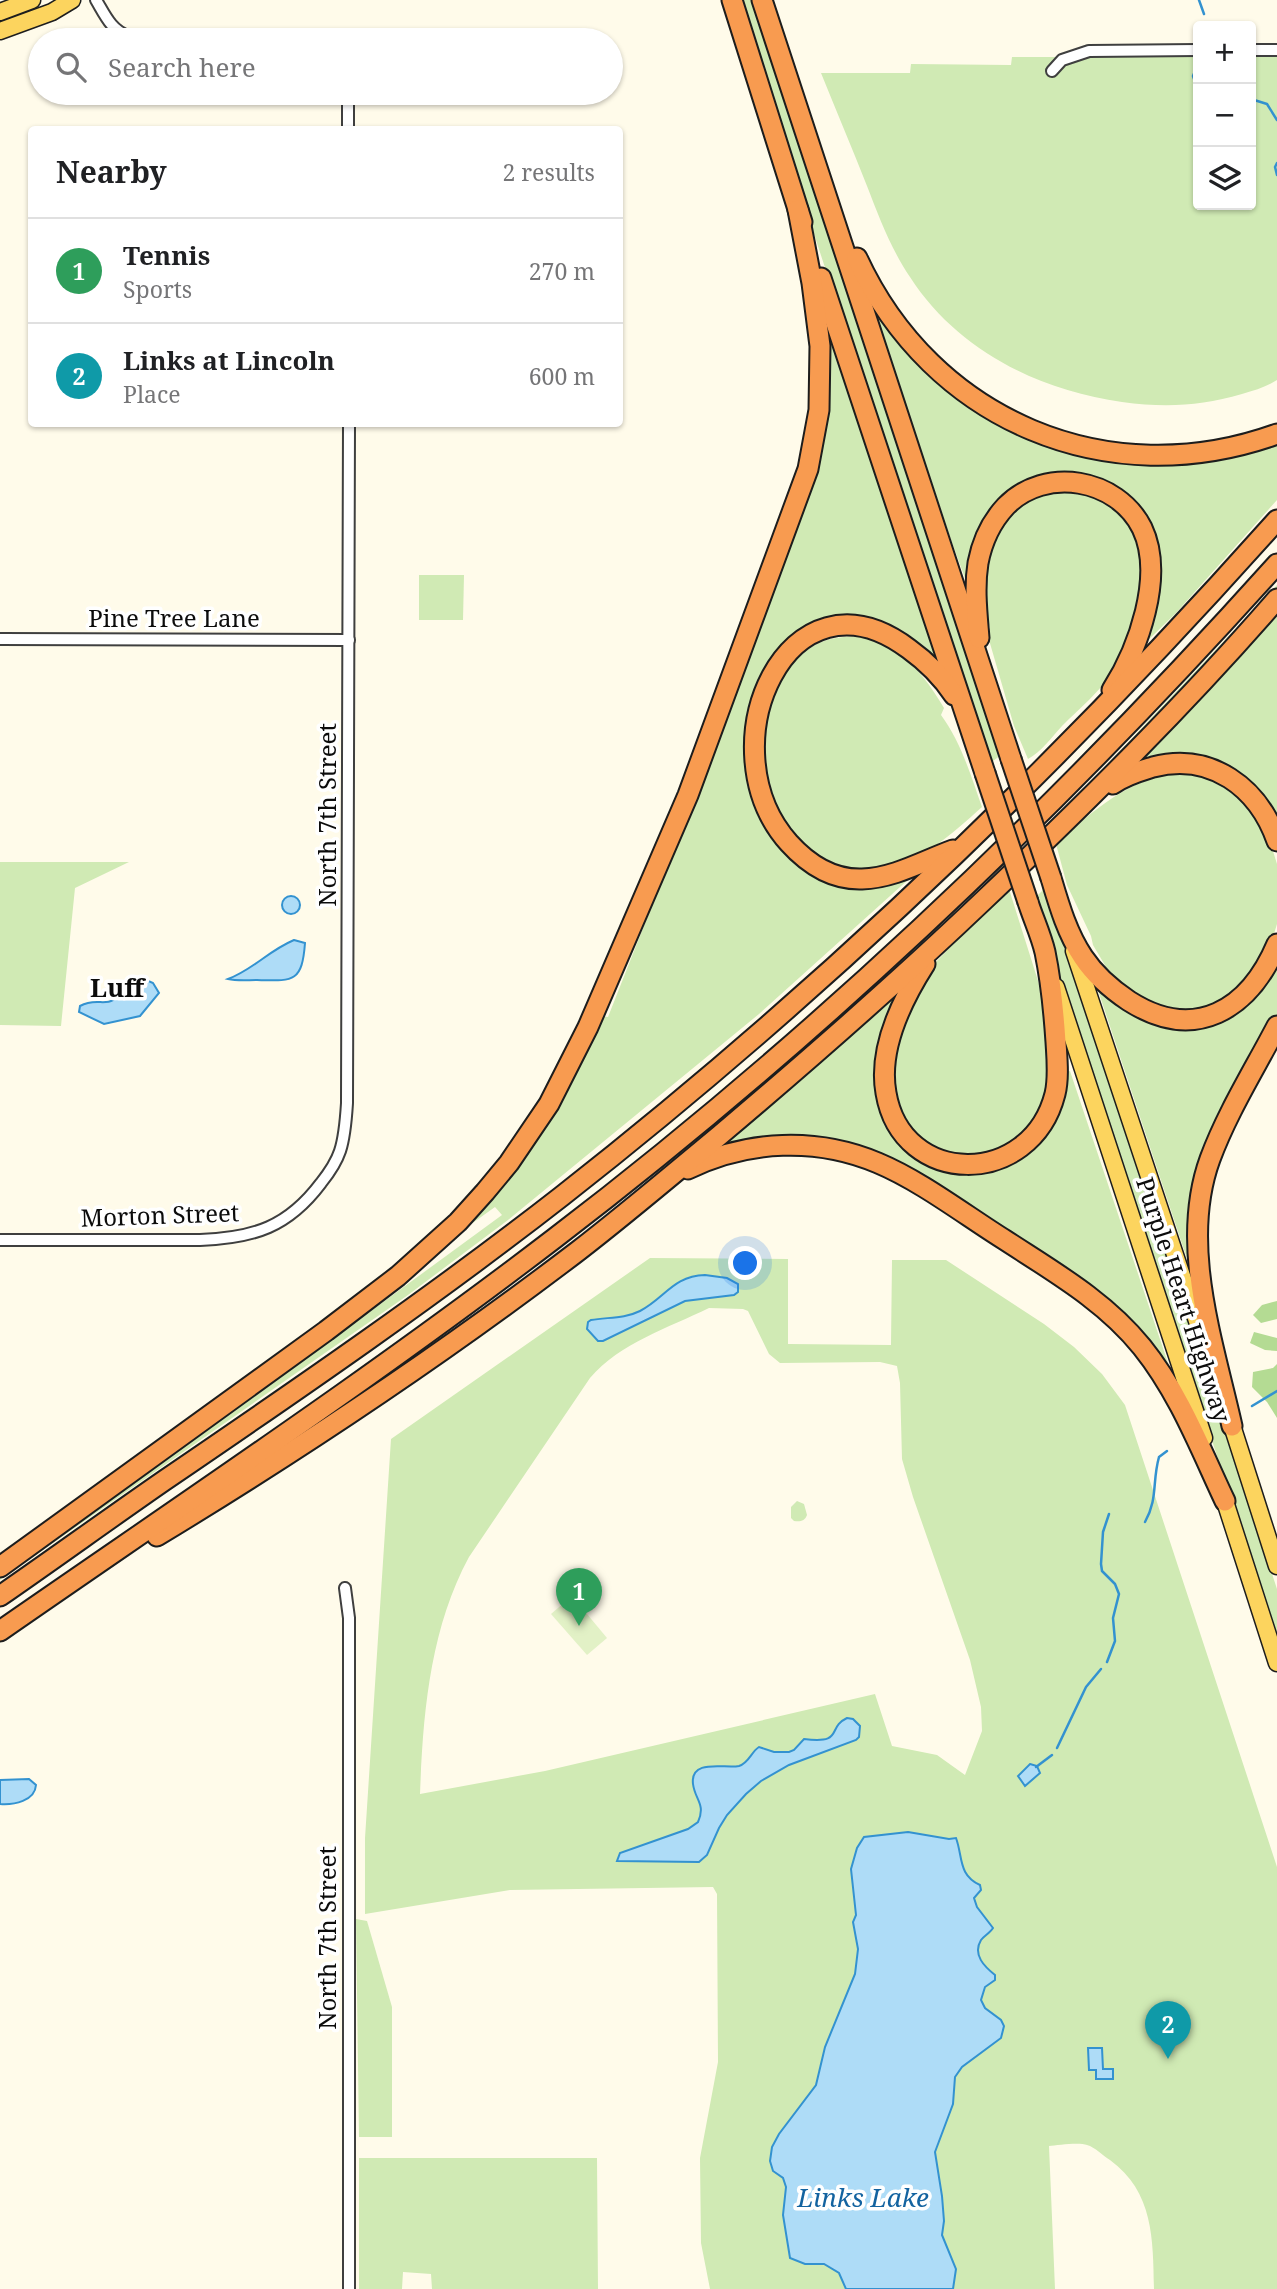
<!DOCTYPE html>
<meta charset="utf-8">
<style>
:root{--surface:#fff;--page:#f6f6f6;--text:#202124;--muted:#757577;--line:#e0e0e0;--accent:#be2129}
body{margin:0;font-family:"Noto Serif",serif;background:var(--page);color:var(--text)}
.controls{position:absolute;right:21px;top:21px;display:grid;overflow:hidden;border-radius:7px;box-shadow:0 2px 5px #0004}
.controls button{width:63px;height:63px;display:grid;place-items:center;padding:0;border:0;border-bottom:2px solid var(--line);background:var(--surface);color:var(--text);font:35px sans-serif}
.you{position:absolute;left:746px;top:1264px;width:24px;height:24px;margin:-18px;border:5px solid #fff;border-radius:50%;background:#1a73e8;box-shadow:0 0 0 10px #1a73e833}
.badge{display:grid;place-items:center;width:46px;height:46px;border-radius:50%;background:var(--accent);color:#fff;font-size:23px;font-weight:700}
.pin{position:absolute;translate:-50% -58px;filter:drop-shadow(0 2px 4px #0008)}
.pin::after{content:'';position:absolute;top:37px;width:24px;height:21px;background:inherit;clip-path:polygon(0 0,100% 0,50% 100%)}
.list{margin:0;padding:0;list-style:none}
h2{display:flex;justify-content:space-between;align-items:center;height:91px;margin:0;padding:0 28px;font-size:30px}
h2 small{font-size:23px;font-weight:400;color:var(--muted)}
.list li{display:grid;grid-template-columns:46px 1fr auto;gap:21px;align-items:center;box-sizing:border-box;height:105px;padding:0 28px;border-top:2px solid var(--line)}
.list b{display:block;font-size:26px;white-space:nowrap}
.list p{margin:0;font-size:23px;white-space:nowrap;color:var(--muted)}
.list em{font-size:23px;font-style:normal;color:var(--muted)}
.icon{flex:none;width:38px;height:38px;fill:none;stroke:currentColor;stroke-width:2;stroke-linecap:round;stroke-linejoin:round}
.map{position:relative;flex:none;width:1277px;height:2289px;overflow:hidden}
.search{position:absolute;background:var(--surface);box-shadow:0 2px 5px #0004;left:28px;top:28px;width:595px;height:77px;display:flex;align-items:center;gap:18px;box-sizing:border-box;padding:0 24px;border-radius:38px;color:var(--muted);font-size:26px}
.panel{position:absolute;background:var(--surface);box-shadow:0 2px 5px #0004;left:28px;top:126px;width:595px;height:301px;border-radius:7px}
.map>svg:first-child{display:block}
</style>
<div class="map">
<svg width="1277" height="2289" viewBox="0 0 1277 2289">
<rect width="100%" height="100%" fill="#fffbea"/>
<g fill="#d0eab4" fill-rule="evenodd">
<polygon points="738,0 756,0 1001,755 993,761 993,767 829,280"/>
<path d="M1277,56v324c-11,7 -22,10 -35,14 -42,12 -76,14 -120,8 -84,-12 -165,-52 -212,-125 -19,-28 -31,-60 -43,-91 -15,-38 -31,-76 -46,-113h89l1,-9 100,1 1,-8h186v148h53v-148z"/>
<polygon points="870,296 909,349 1079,451 1277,438 1277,500 1176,613 1141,647 1155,598 1123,497 1023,487 969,580 966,581 951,540"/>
<polygon points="826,326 944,680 851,622 771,666 752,792 765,822 777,842 798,864 885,885 910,878 759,1014 508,1220 408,1295 0,1580 0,1573 375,1308 502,1215 495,1207 467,1227 464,1223 601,1016 608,1017 662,880 791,535"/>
<path d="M1059,490c105,5 96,101 59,172 -12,25 -37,45 -56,64 -10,11 -21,26 -34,33l-14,-33 -27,-93 3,-5c-13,-42 -4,-98 33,-125 10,-8 24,-10 36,-13z"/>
<polygon points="419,575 464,575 463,620 419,620"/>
<polygon points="1277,585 1277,591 1232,641 1050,825"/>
<polygon points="1277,608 1277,826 1228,769 1134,766"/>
<path d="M856,636c7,1 15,2 22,5 29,12 51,41 66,67l-3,7c20,27 30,61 41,92 -30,27 -62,56 -103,64 -7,2 -36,1 -43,-1 -5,-2 -39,-27 -43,-31 -13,-18 -32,-62 -32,-84 1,-40 15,-90 54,-110 12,-7 27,-8 41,-9z"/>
<path d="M1181,771l19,1 41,24 27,39 9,29v60l-8,26 -16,28 -38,32 -45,4 -46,-27 -18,-20 -13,-22 -2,-9 -24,-51 -11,-41c39,-35 71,-64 125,-73z"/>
<polygon points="0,862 129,862 75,888 61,1026 0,1025"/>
<polygon points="1044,883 1277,1589 1277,1639 1033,894 1038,895 1042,891"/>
<polygon points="1009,889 1046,1006 1044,1014 1049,1025 1052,1069 1040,1116 1019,1143 976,1159 937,1152 906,1125 892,1088 894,1048 919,987 936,962 953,944"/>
<polygon points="1277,961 1277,1020 1216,1136 1192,1274 1091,969 1192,1028"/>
<polygon points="902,987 883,1042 909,1148 1011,1161 1067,1072 1070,1071 1175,1384 1122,1320 854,1152 715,1151"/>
<path d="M650,1258l138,1v85l103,1 1,-85h54l98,64 30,23 28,27 23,31 152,462v422h-123c-1,-49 0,-97 -44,-129 -7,-4 -15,-13 -23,-15 -7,-3 -30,0 -38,1l6,143h-345l-9,-46 -1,-85 18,-96 -1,-168 -4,-7 -203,3 -145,24v-76l26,-399zM709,1308l34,1 5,2 21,43 11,9 100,-1 17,4 3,17 2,76 11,38 57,163 11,47 1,24 -17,44 -28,-20 -45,-9 -17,-52 -330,77 -125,23c3,-81 10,-165 49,-237l121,-179c30,-35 78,-50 119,-70z"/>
<path d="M797,1501l7,3 3,11c-2,6 -7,7 -13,6l-3,-3v-11z"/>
<polygon points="356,1919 367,1921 392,2007 392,2137 359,2137"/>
<polygon points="359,2158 597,2158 598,2289 432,2289 431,2274 403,2272 402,2289 359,2289"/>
</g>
<g fill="#b4db93">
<polygon points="1277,1301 1277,1319 1261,1323 1253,1315 1262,1305"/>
<polygon points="1254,1332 1277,1338 1277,1351 1265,1350 1250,1343"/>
<polygon points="1277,1364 1277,1418 1267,1402 1252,1387 1253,1372 1273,1368"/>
</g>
<polygon fill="#e2f1c6" points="572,1596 607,1638 587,1655 551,1614"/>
<g fill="#aedcf7" stroke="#3392d0" stroke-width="2">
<circle cx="291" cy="905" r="9"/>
<path d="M294,940l11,3c-3,40 -12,38 -48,37 -10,0 -20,1 -29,-1 26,-10 40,-28 66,-39z"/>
<path d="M144,979l9,4 6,10 -19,23 -36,8 -25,-12 1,-6c22,-12 29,10 48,-24z"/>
<path d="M705,1275l22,3 11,6v8l-4,3 -49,6 -82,40h-5l-11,-12 1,-7 3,-2c17,-3 33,-1 49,-9 25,-13 33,-35 65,-36z"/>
<path d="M847,1718l6,1 7,7 -1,11 -3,3 -67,25 -28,16 -15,13 -19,21 -8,13 -12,27 -8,7 -82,-1 3,-8 68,-24 10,-7c8,-18 -3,-22 -5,-38 -3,-26 32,-15 46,-18 10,-3 12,-14 20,-19l15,5h15l5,-2 10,-11c41,5 22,-11 43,-21z"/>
<polygon points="1030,1764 1037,1766 1040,1773 1025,1786 1018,1776"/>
<path d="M29,1779l7,6c-1,16 -22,20 -36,19v-24z"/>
<path d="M908,1832l41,7 7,-1c7,19 2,37 24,47l1,5 -7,8 3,9 16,21c-3,5 -9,8 -12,12 -9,15 4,27 14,35v5l-10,7 -4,13 4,8 16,12 3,6 -3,12 -39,29 -7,10 -2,27 -18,48 7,44 2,25 -2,14 14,34 -3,20h-107l-7,-16 -15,-9h-19l-15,-6 -7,-43 3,-28 -3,-9 -10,-7 -3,-10 2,-14 7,-13 37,-49 9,-38 30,-73 3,-25 -5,-27 3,-7 -5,-46 6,-21 7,-11z"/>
<polygon points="1088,2048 1102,2048 1103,2069 1113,2069 1113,2079 1096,2079 1096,2070 1089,2070"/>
</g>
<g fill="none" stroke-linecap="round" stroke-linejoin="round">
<g stroke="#3392d0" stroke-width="2.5">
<polyline points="1199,0 1204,14"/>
<polyline points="1198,64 1193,76 1198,90"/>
<polyline points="1251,99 1267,104 1277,120"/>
<polyline points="1277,163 1275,167 1277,175"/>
<polyline points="1252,1406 1277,1391"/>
<path d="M1145,1522c13,-23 7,-40 14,-65l8,-6"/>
<polyline points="1107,1662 1115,1641 1113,1618 1119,1594 1115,1584 1102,1571 1101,1564 1103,1532 1109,1514"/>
<polyline points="1057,1748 1086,1687 1101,1669"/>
<polyline points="1036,1767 1052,1755"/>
</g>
<defs>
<g id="street">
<path d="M96,0c9,15 15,30 32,36l220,2v2"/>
<polyline points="1251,50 1277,50"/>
<polyline points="1052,71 1062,60 1089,51 1198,50"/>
<polyline points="348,93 348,130"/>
<polyline points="0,639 349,640"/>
<path d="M0,1240h200c54,-2 88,-13 121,-57 8,-10 15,-20 19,-32 5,-15 6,-32 7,-48l2,-679"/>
<polyline points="345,1588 349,1618 349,2289"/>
</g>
<g id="primary">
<polyline points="0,12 32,0"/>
<polyline points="0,31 52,12 72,0"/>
<polyline points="1074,951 1204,1342"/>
<polyline points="1056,987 1204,1438"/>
<polyline points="1229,1416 1277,1566"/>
<polyline points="1222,1492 1277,1663"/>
</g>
<g id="highway">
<polyline points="732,0 802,222"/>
<polyline points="762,0 1011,759"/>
<path d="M857,258c75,163 251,237 420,176"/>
<polyline points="821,278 985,773"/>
<path d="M979,638c-2,-25 -5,-50 -1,-75 4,-21 13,-41 28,-57 39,-40 111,-28 136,22 23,48 -4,121 -30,162"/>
<path d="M1113,784c12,-9 27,-13 40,-17 58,-15 105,20 124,74"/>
<path d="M953,850c-30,11 -59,28 -91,29 -30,1 -54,-15 -73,-36 -85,-95 -1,-285 120,-194 18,13 33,28 45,46"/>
<path d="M1051,878c8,27 16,55 32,79 12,18 28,32 46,44 66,42 120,9 148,-57"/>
<path d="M925,964c-23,36 -47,85 -39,129 16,95 145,95 169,1 4,-16 2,-35 1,-52 -2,-30 -5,-61 -11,-90 -4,-17 -12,-34 -17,-50"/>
<path d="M688,1169c60,-29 129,-32 190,-6 43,18 87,52 127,77 49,32 100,61 137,107 37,46 58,101 83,154"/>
<path d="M1232,1426c-19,-85 -53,-182 -22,-267 17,-46 44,-89 67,-133"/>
<path d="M157,1536c145,-88 286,-182 421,-285 48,-37 95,-77 142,-116 90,-76 179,-154 264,-235 102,-97 201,-195 293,-301"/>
<polyline points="0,1567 326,1331 398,1276 458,1222 485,1192 509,1163 549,1104 588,1027 688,795 808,469 819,410 820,346 812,283 798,210"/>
<path d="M0,1596c55,-38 110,-78 165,-116 135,-92 269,-184 397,-284 259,-203 497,-431 715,-676"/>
<path d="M0,1631c186,-129 375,-255 555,-393 262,-200 502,-429 722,-674"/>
</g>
</defs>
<use href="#street" stroke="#3f3f3f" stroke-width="14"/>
<use href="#primary" stroke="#1d1d1d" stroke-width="19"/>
<use href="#highway" stroke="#1d1d1d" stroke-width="23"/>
<use href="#street" stroke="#fff" stroke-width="10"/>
<use href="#primary" stroke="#fcd45e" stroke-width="16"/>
<use href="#highway" stroke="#f89b50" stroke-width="19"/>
<defs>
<g id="highway-bridge">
<polyline points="1011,759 1051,878"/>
<polyline points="985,773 1028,902"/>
</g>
</defs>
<use href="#highway-bridge" stroke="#1d1d1d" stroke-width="23" stroke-linecap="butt"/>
<use href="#highway-bridge" stroke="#f89b50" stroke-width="19"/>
</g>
<g text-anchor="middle" stroke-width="7" stroke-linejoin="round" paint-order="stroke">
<g font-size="24" fill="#0c0c0c" stroke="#fff">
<text x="174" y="627">Pine Tree Lane</text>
<text transform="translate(328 815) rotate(-90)" y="8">North 7th Street</text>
<text transform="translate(160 1216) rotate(-2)" y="8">Morton Street</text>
<text transform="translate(1183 1300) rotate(72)" y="8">Purple Heart Highway</text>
<text transform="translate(328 1938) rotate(-90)" y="8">North 7th Street</text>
</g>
<g font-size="26" font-weight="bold" fill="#0c0c0c" stroke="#fff">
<text x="117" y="997">Luff</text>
</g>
<g font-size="26" font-style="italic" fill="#1363a0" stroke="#fff">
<text x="863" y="2207">Links Lake</text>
</g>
</g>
</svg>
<div class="controls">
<button>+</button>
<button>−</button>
<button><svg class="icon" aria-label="layers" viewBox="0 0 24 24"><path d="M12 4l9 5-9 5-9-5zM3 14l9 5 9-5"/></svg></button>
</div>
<div class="you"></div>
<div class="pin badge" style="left:579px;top:1626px;background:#2e9e5b">1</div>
<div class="pin badge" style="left:1168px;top:2059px;background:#0f9aa8">2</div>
<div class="search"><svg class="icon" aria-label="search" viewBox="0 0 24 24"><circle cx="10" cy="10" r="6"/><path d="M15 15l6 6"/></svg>Search here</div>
<section class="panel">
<h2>Nearby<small>2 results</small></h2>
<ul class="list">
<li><span class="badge" style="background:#2e9e5b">1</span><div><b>Tennis</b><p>Sports</p></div><em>270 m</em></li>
<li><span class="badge" style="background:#0f9aa8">2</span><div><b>Links at Lincoln</b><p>Place</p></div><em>600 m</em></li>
</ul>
</section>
</div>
